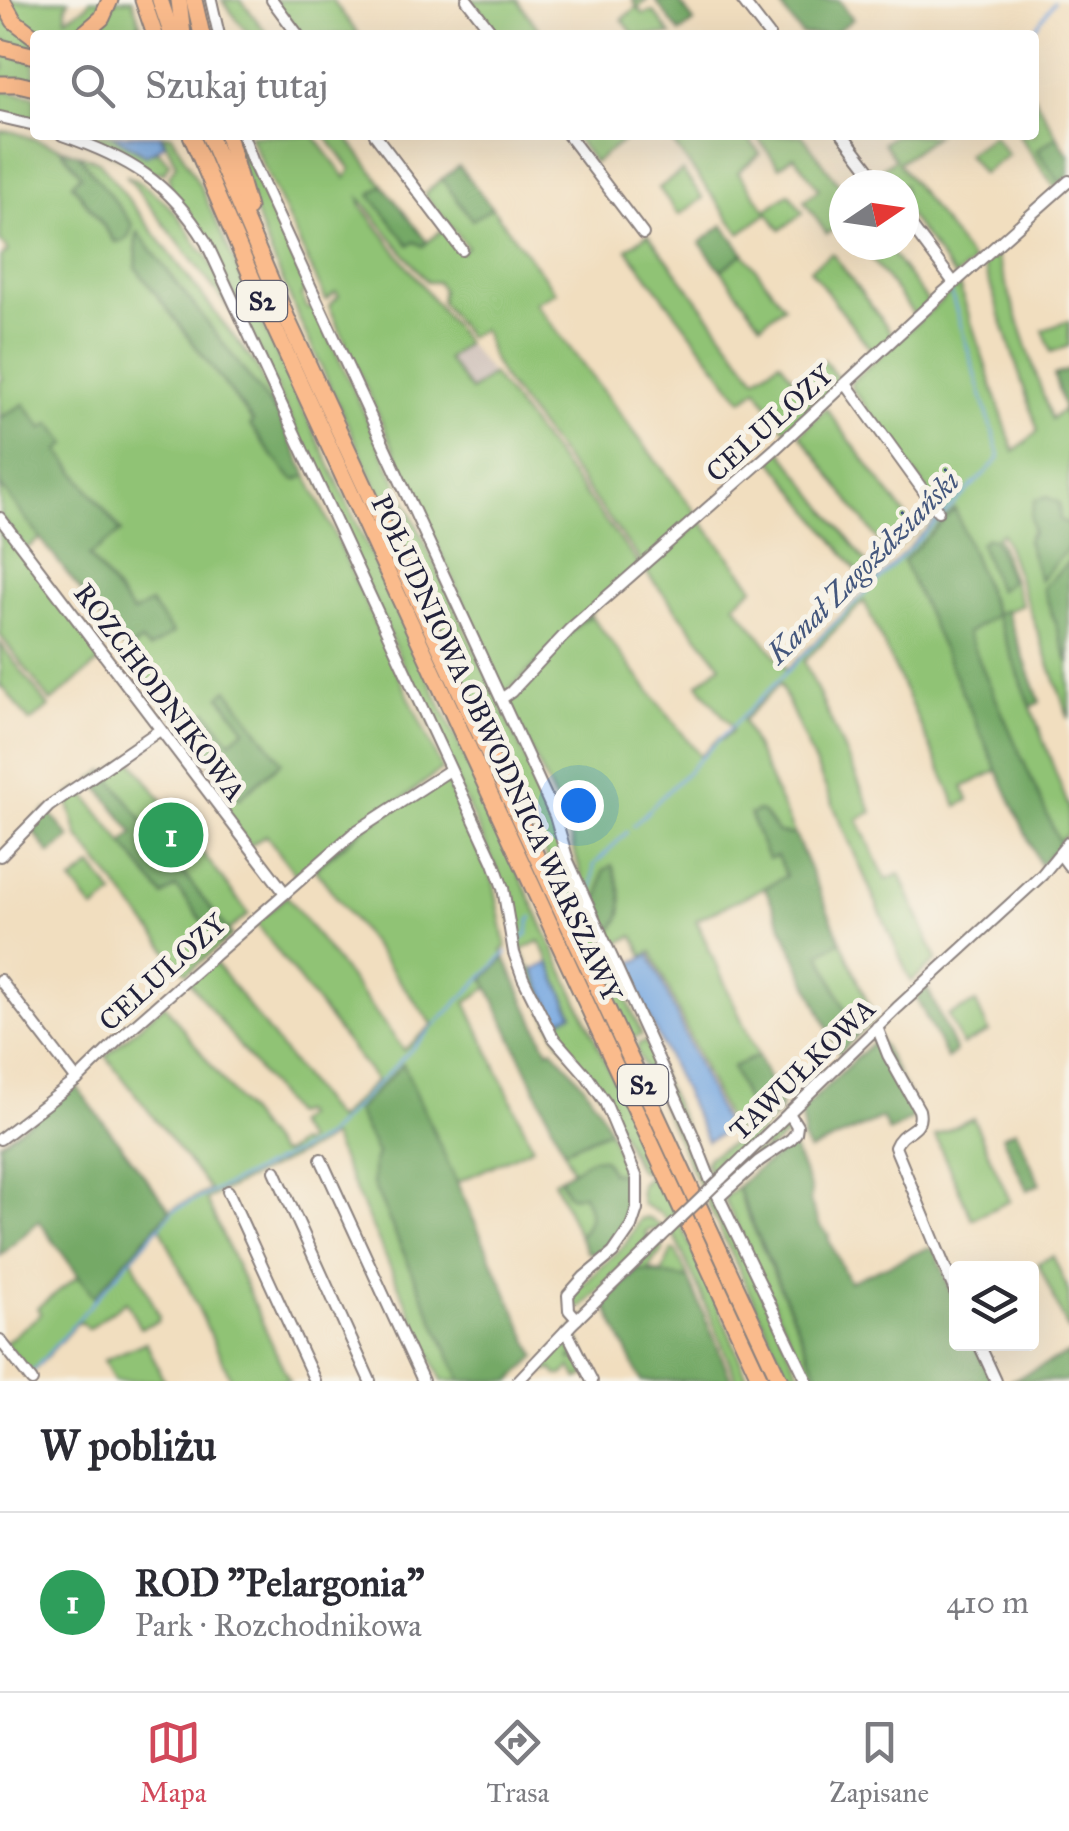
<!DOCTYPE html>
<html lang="pl">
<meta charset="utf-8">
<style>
:root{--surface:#fff;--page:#f2f2f3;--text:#2b2b33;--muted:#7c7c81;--line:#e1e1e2;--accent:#d1495b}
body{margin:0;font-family:"IM FELL Great Primer",serif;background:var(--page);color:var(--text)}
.controls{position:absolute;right:30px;bottom:30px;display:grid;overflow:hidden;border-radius:10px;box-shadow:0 10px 40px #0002}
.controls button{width:90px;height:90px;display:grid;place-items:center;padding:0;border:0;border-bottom:2px solid var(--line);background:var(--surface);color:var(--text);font:50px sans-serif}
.compass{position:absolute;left:829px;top:170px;width:90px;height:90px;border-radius:50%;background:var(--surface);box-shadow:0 10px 40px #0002;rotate:77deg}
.you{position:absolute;left:578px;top:805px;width:35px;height:35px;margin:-25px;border:8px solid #fff;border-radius:50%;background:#1a73e8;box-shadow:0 0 0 15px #1a73e833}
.badge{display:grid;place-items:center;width:65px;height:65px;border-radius:50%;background:var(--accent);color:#fff;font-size:32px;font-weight:700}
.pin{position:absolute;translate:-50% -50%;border:5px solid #fff;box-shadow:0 2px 10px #0006}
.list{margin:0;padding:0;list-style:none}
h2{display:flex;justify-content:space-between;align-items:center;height:130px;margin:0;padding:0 40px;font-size:42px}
h2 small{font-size:32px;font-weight:400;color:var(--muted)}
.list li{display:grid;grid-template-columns:65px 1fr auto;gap:30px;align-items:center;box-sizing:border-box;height:180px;padding:0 40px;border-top:2px solid var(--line)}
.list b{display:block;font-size:38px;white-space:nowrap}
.list p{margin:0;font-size:32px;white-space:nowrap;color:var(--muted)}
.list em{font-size:32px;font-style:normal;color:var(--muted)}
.icon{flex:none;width:55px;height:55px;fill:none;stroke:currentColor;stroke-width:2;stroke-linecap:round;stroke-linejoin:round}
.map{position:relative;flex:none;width:1069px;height:1381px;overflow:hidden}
.search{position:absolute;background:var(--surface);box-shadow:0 10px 40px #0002;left:30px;right:30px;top:30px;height:110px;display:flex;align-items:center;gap:25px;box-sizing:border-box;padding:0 35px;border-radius:10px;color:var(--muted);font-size:38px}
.sheet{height:310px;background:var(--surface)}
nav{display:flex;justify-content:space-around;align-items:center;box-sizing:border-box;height:140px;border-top:2px solid var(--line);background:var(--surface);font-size:28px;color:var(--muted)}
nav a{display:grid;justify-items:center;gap:5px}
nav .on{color:var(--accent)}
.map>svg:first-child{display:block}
</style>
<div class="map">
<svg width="1069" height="1381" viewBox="0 0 1069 1381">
<rect width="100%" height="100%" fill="#f7f3e8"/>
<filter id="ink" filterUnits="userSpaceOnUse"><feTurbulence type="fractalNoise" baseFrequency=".01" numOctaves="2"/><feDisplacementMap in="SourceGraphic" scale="20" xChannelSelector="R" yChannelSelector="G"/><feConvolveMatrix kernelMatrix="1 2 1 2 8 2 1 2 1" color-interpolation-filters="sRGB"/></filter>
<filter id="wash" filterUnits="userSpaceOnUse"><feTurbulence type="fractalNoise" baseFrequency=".0048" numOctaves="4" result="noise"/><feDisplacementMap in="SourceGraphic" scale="40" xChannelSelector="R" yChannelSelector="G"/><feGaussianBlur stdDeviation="2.25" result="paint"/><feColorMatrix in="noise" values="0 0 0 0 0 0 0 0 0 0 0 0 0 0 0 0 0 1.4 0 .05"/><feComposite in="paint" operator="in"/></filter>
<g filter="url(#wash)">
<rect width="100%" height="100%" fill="#f1debf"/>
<polygon fill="#cfc1ba" points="466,343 492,374 471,391 447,358"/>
<g fill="#90c374" stroke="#597258" stroke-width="2.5">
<path d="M9,0h60l-3,5v13l21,-12 3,-6h14c-12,33 -55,49 -82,22 -5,-6 -9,-16 -13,-22z"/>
<polygon points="115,0 132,0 140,23 136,26 140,25 143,35 92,35"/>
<polygon points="222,0 241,0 268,35 249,35"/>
<polygon points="274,0 332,0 359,35 302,35"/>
<polygon points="470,0 517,0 543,35 497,35"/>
<polygon points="632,0 647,0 638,8 643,14 653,11 671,35 634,35 622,19 637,7"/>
<polygon points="0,7 35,42 35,50 0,40"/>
<polygon points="0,52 35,62 35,82 0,78 0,69 5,68 4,63 0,64"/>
<polygon points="0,90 35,96 35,122 0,113"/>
<polygon points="1034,96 1057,136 1037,150 1060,183 1055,188 1019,135 1034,135"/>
<path d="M0,131l14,1 46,16 21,27 -9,9 43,58 17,-18 -54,-70 21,7 158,206 23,51 -142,-185c-6,13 1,21 -2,35l161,212 10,-5 135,294 -144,109 -32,-43 -16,11 -33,-44 15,-11 7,8 42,-37 -53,-72 -8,6 26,33 -16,13 -23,-31 -22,18 -58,-77 15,-11 7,8 -16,-36 -44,-58 32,-24 -62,-81 -9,-27 -6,7 -20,-26 -24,14v-37l3,-2 -3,-5v-117l8,-6 -8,-10z"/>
<polygon points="74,135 112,135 145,155 157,150 170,163 163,174 160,172 150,173"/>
<polygon points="162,135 172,135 202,190 253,304 327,459 651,1160 652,1167 642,1172 638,1168 606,1101 559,1041 525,972 530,967 532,969 556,1021 573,1014 540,941 522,950 527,963 520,961 507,892 210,244 169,188 170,180 168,178 176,164"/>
<polygon points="233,135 239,135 306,287 302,296 307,308 316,309 553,817 642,1035 632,1038 627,1032 300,321 264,237 248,191"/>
<polygon points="249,135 313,135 346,178 351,169 325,135 345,135 383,185 371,194 410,243 415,242 423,246 443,229 462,251 467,247 424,194 442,179 472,219 492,208 556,292 535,303 698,515 643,564 504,380 491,355 483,329 468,337 441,302 442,289 437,282 427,282 360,198 361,205 466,343 447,359 471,391 492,374 640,566 508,691 503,691 329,306 339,296 336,292 326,300"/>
<polygon points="573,135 619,135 623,141 594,163"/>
<polygon points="667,135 746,135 760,154 738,172 766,210 789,193 803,213 780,230 768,213 740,233"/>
<polygon points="756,135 802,135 844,191 844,222 827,234 804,201 819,189 794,156 779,167"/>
<polygon points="894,135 936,135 898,163 973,262 955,277 904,209 904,185 886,185 877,172 895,159 883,143"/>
<polygon points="993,135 1008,155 982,174 967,154"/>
<polygon points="682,171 703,198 679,215 659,188"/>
<path d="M126,175c22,11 41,27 56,46 9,11 13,26 24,33l30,63z"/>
<polygon points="648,234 756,378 780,361 815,407 785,429 757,389 742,400 627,249"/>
<polygon points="861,245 885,245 926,299 928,302 915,316"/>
<path d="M995,251l56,168 12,-9 6,18v97l-9,-4 -1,-18 -12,-6 -16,18 3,11 -7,15 13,38 29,-32v14l-26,27 26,76v55l-67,-186 -5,3 25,69 -26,10 73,193v24l-10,10 -92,-208 29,-20 -42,-104 -50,51 95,209 -36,17 6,13 -12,6 -93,-205 -60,60 68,151 -14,7 28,61 14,-6 37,86 -26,22 -131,-298 -37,36 52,115 -17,-2 -28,-18 18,43 9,-3 9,22 -90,43 62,136 -25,12 17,42 -6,3 4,8 -16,11 -80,-180 -9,4 -9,-20 -18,8 -8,-11c22,-17 14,-45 4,-67l-10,13 -2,16 -7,6 -11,-24 -13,-45 -13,-30 -49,-103 73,-76 11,-7 109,140 19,-18 2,2 11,-9 -1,-5 -33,-42 23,-19 -75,-93 55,-51 53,66 -19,17 52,66 83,-82 -100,-131 10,-8 99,130 64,-67 -92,-125v-5l108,-97 55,167 24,-21 -55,-168z"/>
<polygon points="744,253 784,306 761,324 721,270"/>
<polygon points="832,253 892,334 892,339 874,354 810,269"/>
<polygon points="1069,321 1069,346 1051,352 1043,330"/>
<polygon points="285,325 690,1200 687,1203 281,327"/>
<polygon points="824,360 841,383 819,401 801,377"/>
<polygon points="826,408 917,531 889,555 800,434"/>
<polygon points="0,485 41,538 26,549 0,516"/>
<polygon points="0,520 104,658 51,702 0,635"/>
<polygon points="0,643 49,707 30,722 2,686 0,687"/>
<polygon points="130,758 249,914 228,931 107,775"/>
<polygon points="445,778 494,883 506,947 502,951 505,958 485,978 489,987 466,1002 533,1147 456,1183 402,1065 356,1111 377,1153 373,1184 461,1381 442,1381 331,1137 319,1145 206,1199 289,1381 232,1381 160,1226 132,1259 159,1316 158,1321 140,1328 126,1301 88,1329 81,1322 76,1324 30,1375 5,1343 41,1314 37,1308 78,1276 94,1296 170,1210 210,1190 106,1056 164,1004 279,1154 285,1153 298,1143 301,1145 306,1141 294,1124 304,1116 300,1112 292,1114 189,981 213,960 336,1120 376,1081 256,923 287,896 404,1050 433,1025 315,869 370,824"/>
<polygon points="80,788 163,895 175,886 221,945 187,973 181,968 78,836 68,800 68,796"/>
<polygon points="92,866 114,895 94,910 72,882"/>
<polygon points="841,941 875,1019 857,1036 820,953"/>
<polygon points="976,1003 989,1032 962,1045 948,1015"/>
<polygon points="645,1041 803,1381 791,1381 637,1052 638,1044"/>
<polygon points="782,1110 727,1165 719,1158 715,1166 718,1174 713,1179 706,1162 708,1157 731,1144 766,1115 771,1117"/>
<polygon points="973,1118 1010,1201 972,1219 935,1136"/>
<polygon points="783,1125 788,1125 790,1132 721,1189 719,1188 757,1150 762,1152 767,1148 763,1144"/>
<polygon points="609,1130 626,1173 611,1173 591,1159 573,1172 564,1150"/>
<path d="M653,1174l7,6 50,107 39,94h-12l-35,-85 -34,-74 -7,-8 -19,-10c-3,-16 -4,-23 11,-30z"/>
<path d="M560,1178l7,16 4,2 12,-3c9,20 11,26 -4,43l-25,-55z"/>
<polygon points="737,1187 742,1202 821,1381 810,1381 725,1201 725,1197"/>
<polygon points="695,1211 773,1381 769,1381 692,1214"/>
<polygon points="647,1217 658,1224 661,1228 658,1231 652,1229 645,1232 650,1239 582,1307 573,1307 572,1297 576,1291 625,1245 640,1219"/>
<polygon points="664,1241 662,1251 663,1252 655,1258 649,1269 662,1273 672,1250 676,1251 689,1279 639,1270 575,1332 595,1375 599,1379 595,1381 571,1331"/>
<polygon points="1053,1256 1069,1292 1069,1332 1038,1263"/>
<polygon points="146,1342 164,1381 114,1381 104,1360"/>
<polygon points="565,1343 575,1355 569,1360 577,1357 586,1375 578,1379 571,1367 563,1375 557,1375 552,1369 542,1373 541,1370"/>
</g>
<g fill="#74a966" stroke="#4b6650" stroke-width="2.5">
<polygon points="655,0 678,0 694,22 680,33"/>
<polygon points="793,0 839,0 853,19 832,35 802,35 782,8"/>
<polygon points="1057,136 1069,156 1069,175 1060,183 1037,150"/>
<path d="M60,148l18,6 55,71c-4,10 -5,17 -17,17l-44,-59 9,-8z"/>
<polygon points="459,166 492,208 472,220 442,179"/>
<polygon points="383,185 427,242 423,246 415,242 409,245 370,195"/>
<polygon points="723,225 744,253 721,270 700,243"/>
<path d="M138,232l142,186 27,57 -10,5 -5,-1 -25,-30 -17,-24 3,-4 -117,-153c3,-15 -3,-22 2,-36z"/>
<polygon points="1069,370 1069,428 1054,375"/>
<polygon points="24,404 43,429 51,423 67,444 59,451 121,532 89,556 133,613 150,603 173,633 149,649 141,641 127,652 0,485 0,418"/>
<polygon points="1047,497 1059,503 1060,521 1069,525 1069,547 1040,580 1027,540 1033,532 1031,516 1035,500"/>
<polygon points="955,509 995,614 1006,610 1040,702 1031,707 996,615 967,633 1060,844 1040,865 903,561"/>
<polygon points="987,538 994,539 1010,581 998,591 980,543"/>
<polygon points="1069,561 1069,664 1043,588"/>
<polygon points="228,690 282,762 238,799 185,729 207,711 230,741 245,729 220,696"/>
<polygon points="105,771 232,936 221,945 176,887 163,896 123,843 134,833 92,779"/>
<polygon points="47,809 70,838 50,854 29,826"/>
<polygon points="757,811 763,812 778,833 795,835 841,941 820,953 857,1036 839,1054 765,888 786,876 777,856 768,859 750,815"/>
<path d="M612,865c9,23 18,51 -4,68l-15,-32 7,-6 3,-24z"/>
<path d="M505,958l43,93 4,-2c23,24 45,50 57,81l-45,20 -80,-172z"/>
<polygon points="927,987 954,1047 955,1052 947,1059 916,997"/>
<polygon points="878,1037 915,1107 912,1119 889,1132 882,1118 809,1151 802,1137 804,1134 801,1111"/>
<polygon points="758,1056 781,1107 775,1111 763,1101 750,1110 732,1067"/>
<polygon points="403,1064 536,1357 511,1381 461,1381 373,1184 373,1166 377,1153 356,1111"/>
<polygon points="77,1087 170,1210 94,1297 39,1221 0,1256 0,1143"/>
<polygon points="1016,1130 1040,1184 1027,1190 1002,1136"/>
<polygon points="792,1146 811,1190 810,1201 820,1226 829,1235 828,1238 849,1282 928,1248 936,1251 956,1305 956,1344 975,1344 992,1381 821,1381 737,1187 752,1173"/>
<path d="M600,1158l5,2 6,13h15c10,28 -4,64 -27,81l-12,-2 -8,-16c14,-15 12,-24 4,-42l-12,3 -4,-3 -7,-16 31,-19z"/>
<polygon points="639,1270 689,1279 732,1381 641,1381 604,1302"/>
<polygon points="1069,1353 1069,1381 1010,1381"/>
</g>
<g fill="#76a7e1" stroke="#4c648e" stroke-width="2.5">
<polygon points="112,135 160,135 165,144 146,155"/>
<polygon points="650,955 727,1131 707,1141 625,966"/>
<polygon points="549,963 572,1014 557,1021 534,970"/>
</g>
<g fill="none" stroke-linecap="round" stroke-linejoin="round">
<g stroke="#76a7e1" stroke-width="2.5">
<polyline points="1036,27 1054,2"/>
<polyline points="633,826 999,459 999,453 951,293"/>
<polyline points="588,891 593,887 594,865 627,832"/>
<polyline points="570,899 578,895"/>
<polyline points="519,942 527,934 530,920 533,917"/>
<polyline points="174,1210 323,1139 507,952"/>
<polyline points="31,1373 172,1212"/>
</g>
</g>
</g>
<g filter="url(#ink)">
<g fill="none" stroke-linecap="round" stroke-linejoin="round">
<defs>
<g id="minor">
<polyline points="211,0 219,35"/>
<polyline points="272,0 298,35"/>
<polyline points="467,0 494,35"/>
<polyline points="742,0 769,35"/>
<polyline points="0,117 35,125"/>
<path d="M62,135c67,23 106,46 144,107l288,621 9,25 11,65 9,25 29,58 35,40 18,26 32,76v31l-6,18 -18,26 -29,24 -16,18 1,15 8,9"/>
<polyline points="243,135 252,160 545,794 555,816 568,861 692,1133 710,1179 807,1381"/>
<polyline points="375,135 462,250"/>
<polyline points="568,135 643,234"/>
<polyline points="843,135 881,185"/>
<polyline points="904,216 954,283"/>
<polyline points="846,384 938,511"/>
<polyline points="0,518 285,893"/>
<polyline points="501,699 511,692 570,629 775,449 944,292 1069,181"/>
<polyline points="1060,854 1069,866"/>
<polyline points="0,856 49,806 160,730"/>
<polyline points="0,980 77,1080"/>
<path d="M877,1027l11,28 31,55c5,23 -16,17 -24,37l61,147"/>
<polyline points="0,1139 77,1080 120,1038 355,832 450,770"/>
<polyline points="321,1159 423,1381"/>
<polyline points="275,1171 370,1381"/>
<polyline points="721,1179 897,1008 1042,875 1069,842"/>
<polyline points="228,1191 315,1381"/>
<polyline points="719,1197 759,1161 791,1139 796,1133 797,1126 789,1113"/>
<polyline points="566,1330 592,1381"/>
<polyline points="0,1340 32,1381"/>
<polyline points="979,1344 996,1381"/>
<polyline points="518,1381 571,1325 661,1237"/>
</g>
<g id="highway">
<polyline points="2,0 14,21 35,37"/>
<polyline points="143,0 155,35"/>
<polyline points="160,0 172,35"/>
<polyline points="179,0 183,35"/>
<polyline points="194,0 202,35"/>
<polyline points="82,35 102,18 110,0"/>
<polyline points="0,47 35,56"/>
<polyline points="0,84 18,84 35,88"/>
<polyline points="191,135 258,292 761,1381"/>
<polyline points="209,135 289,323 780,1381"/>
<polyline points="227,135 248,208"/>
</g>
</defs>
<use href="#minor" stroke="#8a807d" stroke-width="14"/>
<use href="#highway" stroke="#8a807d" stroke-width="19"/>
<use href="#minor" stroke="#fff" stroke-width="10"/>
<use href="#highway" stroke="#fabb8c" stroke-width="15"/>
<defs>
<polyline id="minor-bridge" points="661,1237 721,1179"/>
</defs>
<use href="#minor-bridge" stroke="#8a807d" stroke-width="14" stroke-linecap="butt"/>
<use href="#minor-bridge" stroke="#fff" stroke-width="10"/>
</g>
</g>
<g text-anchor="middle" stroke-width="10" stroke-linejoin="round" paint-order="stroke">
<g fill="#f7f3e8" stroke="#62616f" stroke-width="2.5">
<rect x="237" y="281" width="50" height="40" rx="8"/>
<rect x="618" y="1065" width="50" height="40" rx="8"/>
</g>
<g font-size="25" font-weight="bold" fill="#22223b">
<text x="262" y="310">S2</text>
<text x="643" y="1094">S2</text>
</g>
<g font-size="28" fill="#22223b" stroke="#f7f3e8">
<text transform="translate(769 423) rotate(-42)" y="10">CELULOZY</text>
<text transform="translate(160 692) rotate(53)" y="10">ROZCHODNIKOWA</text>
<text transform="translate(497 748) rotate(65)" y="10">POŁUDNIOWA OBWODNICA WARSZAWY</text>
<text transform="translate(162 972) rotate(-42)" y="10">CELULOZY</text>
<text transform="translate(802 1069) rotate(-44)" y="10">TAWUŁKOWA</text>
</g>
<g font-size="30" font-style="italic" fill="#44577d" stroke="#f7f3e8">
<text transform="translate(863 567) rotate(-45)" y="10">Kanał Zagoździański</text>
</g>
</g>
</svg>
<div class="controls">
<button><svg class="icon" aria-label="layers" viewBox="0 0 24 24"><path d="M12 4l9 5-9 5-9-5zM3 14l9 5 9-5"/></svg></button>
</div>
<svg class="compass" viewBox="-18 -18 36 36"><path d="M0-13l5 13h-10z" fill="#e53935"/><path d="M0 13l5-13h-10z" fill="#7c7c81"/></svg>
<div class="you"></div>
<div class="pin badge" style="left:171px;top:835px;background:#2e9e5b">1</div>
<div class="search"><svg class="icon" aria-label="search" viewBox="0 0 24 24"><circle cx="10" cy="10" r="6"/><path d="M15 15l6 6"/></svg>Szukaj tutaj</div>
</div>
<section class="sheet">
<h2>W pobliżu<small></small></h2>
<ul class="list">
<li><span class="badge" style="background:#2e9e5b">1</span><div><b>ROD &quot;Pelargonia&quot;</b><p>Park · Rozchodnikowa</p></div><em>410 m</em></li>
</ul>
</section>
<nav>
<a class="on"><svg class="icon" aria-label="map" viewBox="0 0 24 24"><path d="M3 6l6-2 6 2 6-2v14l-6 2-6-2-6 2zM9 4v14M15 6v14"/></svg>Mapa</a>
<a><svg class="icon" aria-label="directions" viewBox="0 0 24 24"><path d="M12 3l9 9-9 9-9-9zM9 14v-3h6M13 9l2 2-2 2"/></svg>Trasa</a>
<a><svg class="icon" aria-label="saved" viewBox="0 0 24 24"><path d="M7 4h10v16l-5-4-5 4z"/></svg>Zapisane</a>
</nav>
